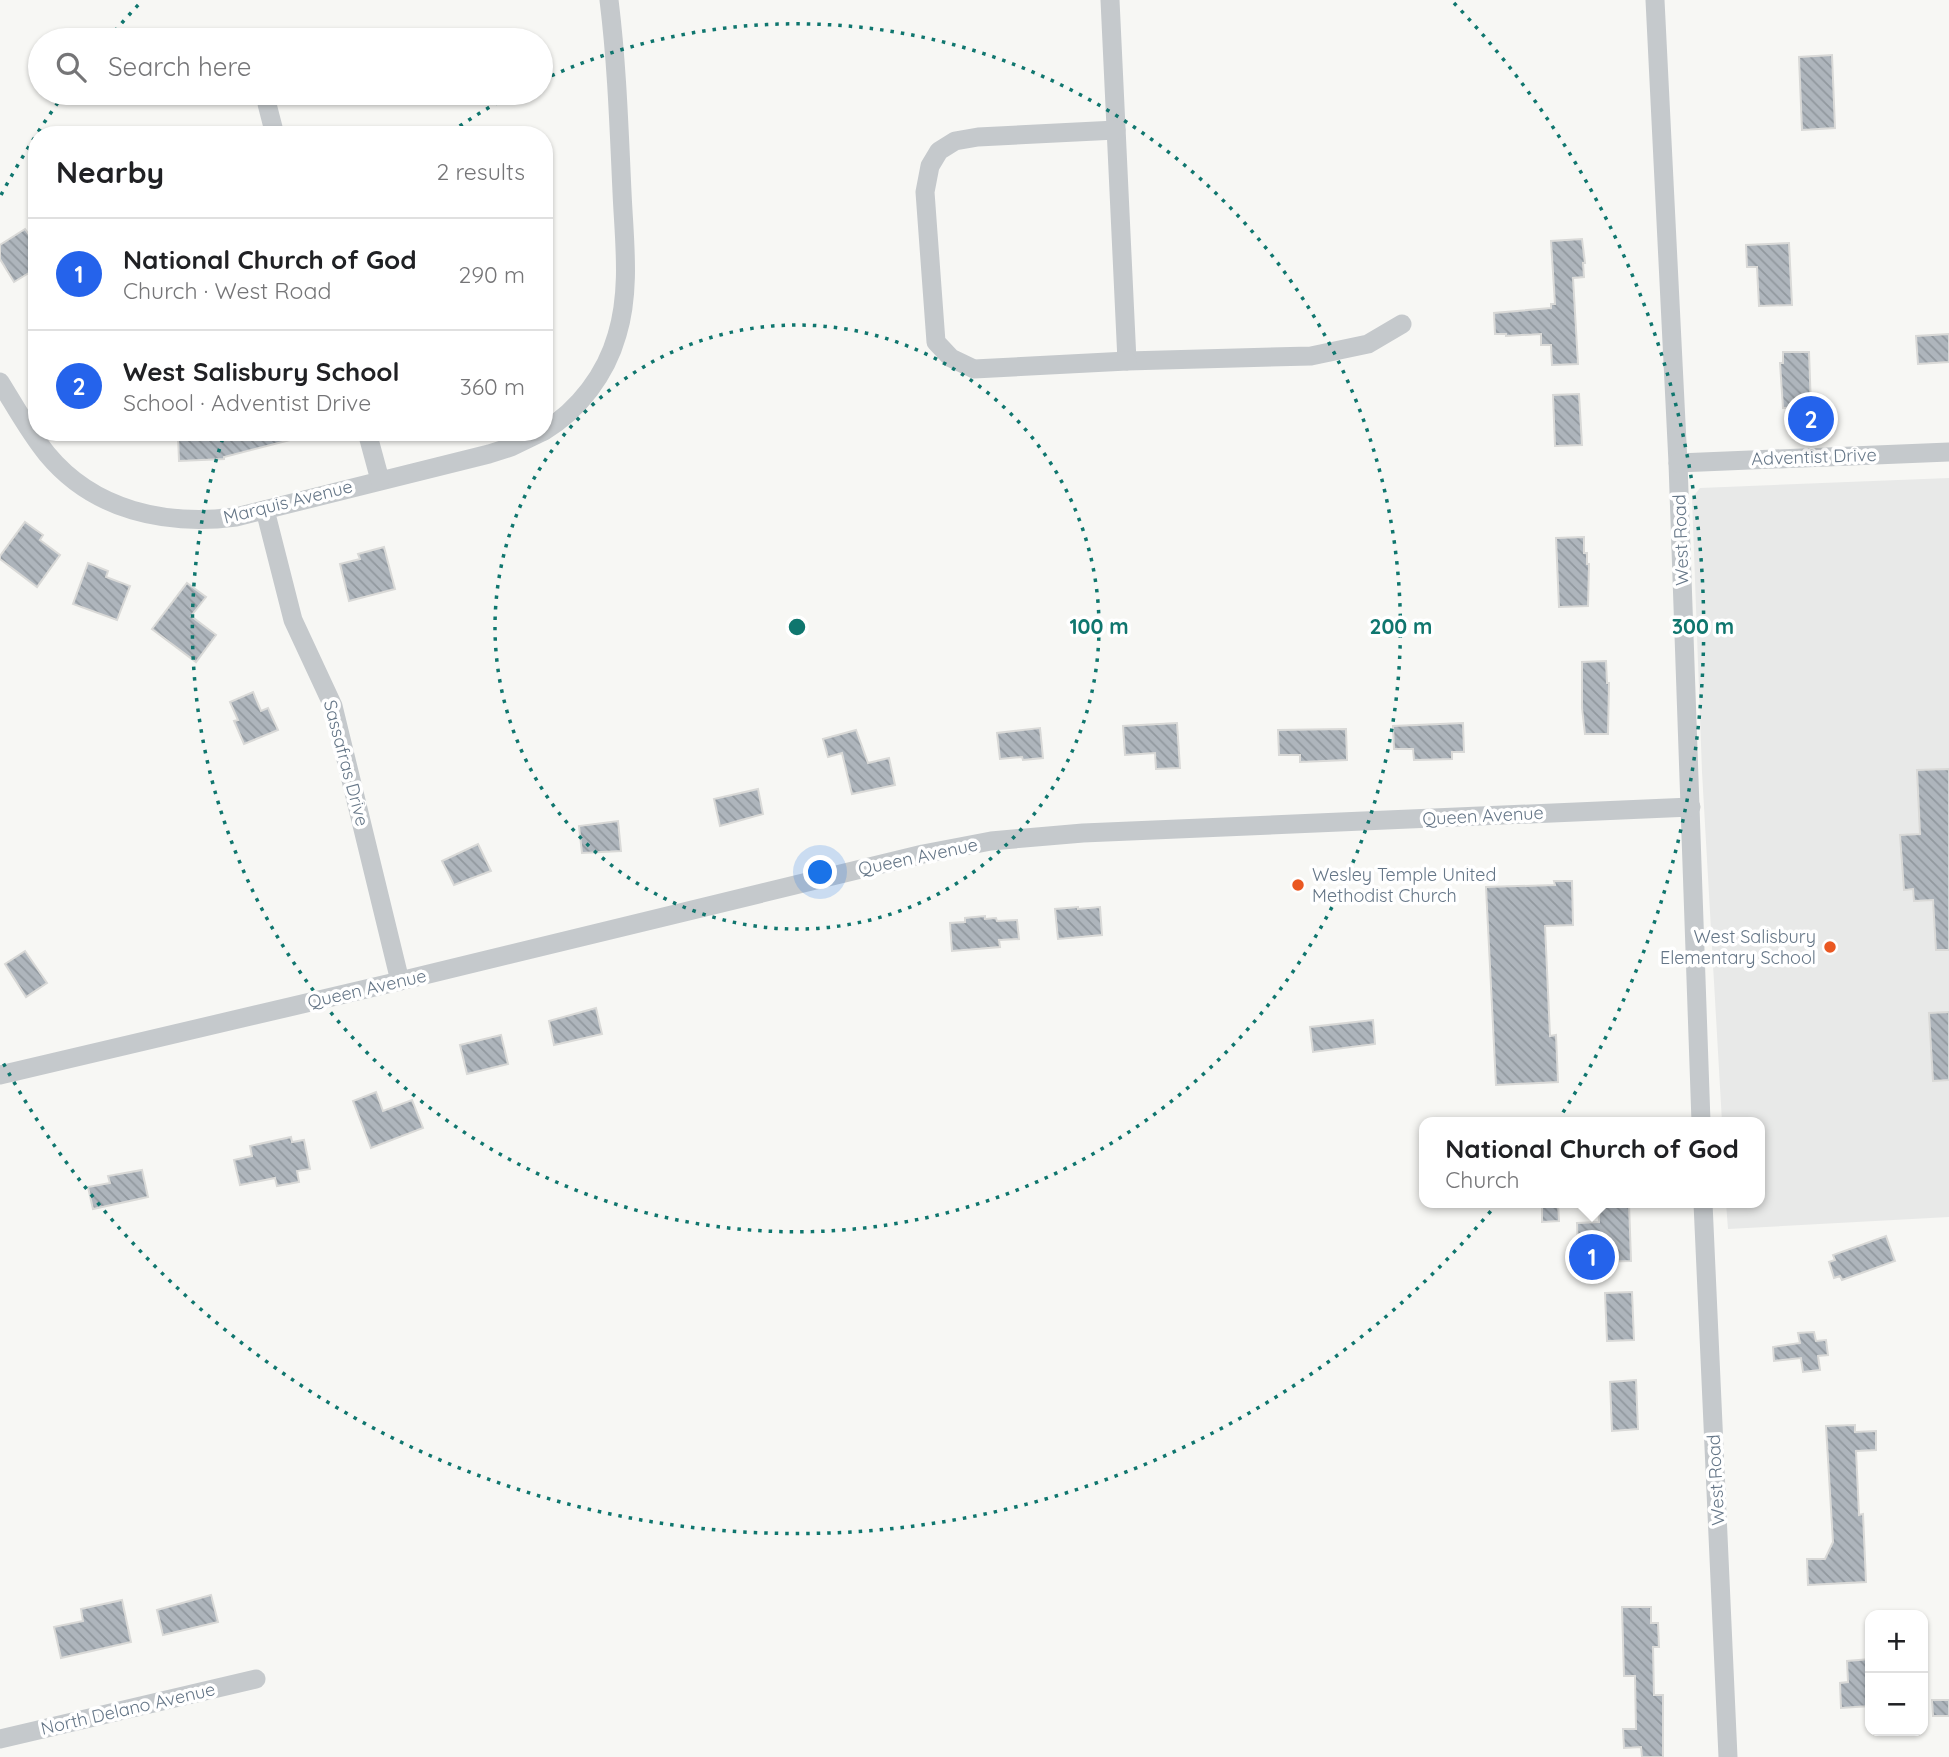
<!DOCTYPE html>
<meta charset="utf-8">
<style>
:root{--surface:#fff;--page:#f6f6f6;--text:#202124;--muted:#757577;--line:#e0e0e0;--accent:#2563eb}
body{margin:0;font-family:Quicksand,sans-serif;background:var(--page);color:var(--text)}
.controls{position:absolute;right:21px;bottom:21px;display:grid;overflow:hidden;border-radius:14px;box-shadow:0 2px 5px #0004}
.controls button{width:63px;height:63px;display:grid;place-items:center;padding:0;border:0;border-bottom:2px solid var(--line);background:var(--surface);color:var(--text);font:35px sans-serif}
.you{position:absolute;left:821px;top:873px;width:24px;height:24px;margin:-18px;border:5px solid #fff;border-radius:50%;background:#1a73e8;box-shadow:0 0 0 10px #1a73e833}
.badge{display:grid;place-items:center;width:46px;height:46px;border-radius:50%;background:var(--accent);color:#fff;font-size:23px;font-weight:700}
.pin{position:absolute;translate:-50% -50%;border:4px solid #fff;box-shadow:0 2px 7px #0006}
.popup{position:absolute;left:1419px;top:1117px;width:346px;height:91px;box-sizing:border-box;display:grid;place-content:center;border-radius:14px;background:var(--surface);filter:drop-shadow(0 2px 5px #0005);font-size:23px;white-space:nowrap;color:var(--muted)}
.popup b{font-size:26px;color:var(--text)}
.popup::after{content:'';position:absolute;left:50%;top:100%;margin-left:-14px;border:14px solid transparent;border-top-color:var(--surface)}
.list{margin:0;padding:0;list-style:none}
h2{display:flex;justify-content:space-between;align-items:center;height:91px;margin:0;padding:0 28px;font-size:30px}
h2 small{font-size:23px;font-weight:400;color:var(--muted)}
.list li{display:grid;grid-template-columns:46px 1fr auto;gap:21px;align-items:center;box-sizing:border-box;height:112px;padding:0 28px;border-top:2px solid var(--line)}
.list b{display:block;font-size:26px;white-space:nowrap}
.list p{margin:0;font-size:23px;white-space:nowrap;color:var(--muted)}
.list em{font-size:23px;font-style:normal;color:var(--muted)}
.icon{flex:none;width:38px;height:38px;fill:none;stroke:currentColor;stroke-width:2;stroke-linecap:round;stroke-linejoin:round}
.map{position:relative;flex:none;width:1949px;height:1757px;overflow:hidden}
.search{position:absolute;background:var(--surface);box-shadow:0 2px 5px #0004;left:28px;top:28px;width:525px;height:77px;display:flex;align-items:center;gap:18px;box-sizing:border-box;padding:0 24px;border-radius:38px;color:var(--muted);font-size:26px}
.panel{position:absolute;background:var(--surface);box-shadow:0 2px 5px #0004;left:28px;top:126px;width:525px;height:315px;border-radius:28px}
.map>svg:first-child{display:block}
</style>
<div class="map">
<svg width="1949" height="1757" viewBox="0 0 1949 1757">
<defs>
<pattern id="building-back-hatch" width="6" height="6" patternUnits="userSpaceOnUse" patternTransform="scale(1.75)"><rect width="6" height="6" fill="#aeb5bc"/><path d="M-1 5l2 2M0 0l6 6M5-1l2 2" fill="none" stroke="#91989e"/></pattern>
</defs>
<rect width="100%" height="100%" fill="#f7f7f4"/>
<polygon fill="#e8e9e8" points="1949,478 1949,1217 1728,1229 1726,1203 1760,1203 1760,1122 1722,1122 1702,772 1692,498 1700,488"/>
<g fill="url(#building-back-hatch)" stroke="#d9d9d7" stroke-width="2">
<polygon points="1832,55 1835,128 1802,130 1799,57"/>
<polygon points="25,229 37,246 37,268 14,282 0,259 0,245"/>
<polygon points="1582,239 1585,263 1583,263 1584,277 1573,278 1578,364 1552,365 1551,345 1541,345 1541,334 1506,336 1506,334 1495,334 1494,313 1551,308 1551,304 1555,304 1551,241"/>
<polygon points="1789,243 1792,305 1759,306 1757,267 1747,267 1746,245"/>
<polygon points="1949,334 1949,362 1918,364 1916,336"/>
<polygon points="1783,352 1809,352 1811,407 1783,408 1780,363 1783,363"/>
<polygon points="1579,394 1582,445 1555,446 1553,395"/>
<polygon points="244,432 297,432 298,438 224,457 224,459 179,461 178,436"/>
<polygon points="25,522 43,535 40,540 60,555 37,587 0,559 0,556"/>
<polygon points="1584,537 1584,553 1587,553 1587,564 1589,564 1588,606 1559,607 1556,538"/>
<polygon points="384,547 395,589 349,601 340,564 360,559 358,554"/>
<polygon points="88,563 108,571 106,577 130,586 117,620 73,604"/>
<polygon points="187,583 206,597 191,616 216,635 196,662 152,629"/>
<polygon points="1606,661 1607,683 1609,683 1608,734 1585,734 1582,708 1582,662"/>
<polygon points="253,692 261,711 268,708 278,730 244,744 234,721 238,720 230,702"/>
<polygon points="1177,723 1180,768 1156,769 1155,753 1125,755 1123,726"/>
<polygon points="1463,723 1464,752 1452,752 1452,759 1414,760 1413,749 1394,749 1393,726"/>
<polygon points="1040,728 1043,758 1023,760 1022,757 1000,759 997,733"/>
<polygon points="1346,729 1347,760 1300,762 1300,755 1279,755 1278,730"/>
<polygon points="856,730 868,763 889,758 895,785 852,794 842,753 828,757 823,739"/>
<polygon points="1949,769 1949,950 1936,950 1933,900 1914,901 1913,889 1904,890 1900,835 1920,834 1917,770"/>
<polygon points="758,789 763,814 720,826 714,799"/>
<polygon points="618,821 621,851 582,853 579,826"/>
<polygon points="478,844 491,871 454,885 442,861"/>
<polygon points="1554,881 1572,881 1573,925 1545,926 1550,1036 1556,1035 1558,1082 1496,1085 1486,887 1555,885"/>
<polygon points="1078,907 1078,909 1100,907 1102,935 1058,939 1055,909"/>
<polygon points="985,916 985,919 996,918 997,921 1017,920 1019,939 999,940 1000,947 952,951 950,923 965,922 965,918"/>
<polygon points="25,951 47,983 26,997 5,964"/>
<polygon points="596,1008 602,1034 554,1045 549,1021"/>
<polygon points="1949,1012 1949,1080 1933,1081 1929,1013"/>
<polygon points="1373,1020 1375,1044 1313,1052 1310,1027"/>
<polygon points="501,1035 508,1064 467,1074 460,1045"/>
<polygon points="376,1092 383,1111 412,1100 423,1128 371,1148 353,1101"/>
<polygon points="291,1137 292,1142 304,1140 310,1169 297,1171 299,1182 277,1186 275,1178 240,1185 234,1160 252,1156 250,1146"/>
<polygon points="142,1170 148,1197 93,1209 88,1187 110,1183 108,1176"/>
<polygon points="1542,1203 1558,1203 1559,1221 1542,1222"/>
<polygon points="1598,1203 1629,1203 1631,1261 1592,1262 1592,1248 1578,1248 1577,1223 1599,1222"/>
<polygon points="1886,1236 1895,1261 1842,1280 1840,1276 1834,1278 1829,1262 1835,1260 1833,1255"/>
<polygon points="1632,1292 1634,1340 1607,1341 1605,1293"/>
<polygon points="1814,1332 1816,1341 1826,1340 1828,1355 1818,1356 1820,1370 1803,1372 1801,1358 1774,1361 1773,1347 1800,1343 1798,1333"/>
<polygon points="1636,1380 1638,1429 1612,1431 1610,1382"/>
<polygon points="1855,1425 1855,1432 1876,1431 1876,1450 1856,1451 1859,1515 1863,1514 1866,1582 1808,1585 1807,1559 1825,1559 1833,1542 1826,1426"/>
<polygon points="211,1595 218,1622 163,1635 157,1610"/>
<polygon points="122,1600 131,1642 61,1658 54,1627 83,1621 81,1609"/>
<polygon points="1622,1607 1651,1607 1651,1623 1658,1623 1659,1647 1653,1647 1654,1695 1663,1695 1663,1757 1642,1757 1641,1747 1624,1748 1623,1729 1636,1729 1635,1676 1624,1676"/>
<polygon points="1870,1659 1870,1706 1841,1708 1840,1683 1848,1682 1847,1661"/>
<polygon points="1932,1700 1949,1700 1949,1716 1933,1716"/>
</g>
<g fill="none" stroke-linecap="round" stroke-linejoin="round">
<g stroke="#c5c9cc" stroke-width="19">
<polyline points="1110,0 1127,361 1311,356 1368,344 1402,324"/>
<polyline points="1655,0 1678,463 1701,1122"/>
<polyline points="267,104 275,135"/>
<polyline points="1116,130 978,137 955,141 939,151 930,166 925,192 936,342 951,358 974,369 1127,361"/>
<path d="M0,382c15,24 29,50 47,72 47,57 119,72 189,63l253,-63 22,-7 31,-15"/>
<path d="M544,431c35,-21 62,-57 73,-96 14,-46 7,-96 5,-143 -3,-64 -5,-128 -13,-192"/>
<polyline points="367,432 380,480"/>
<polyline points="1678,463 1949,452"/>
<polyline points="265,510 293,620 333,706 400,981"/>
<polyline points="0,1075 400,981 923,854 991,841 1083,833 1691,807"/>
<polyline points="1703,1203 1728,1757"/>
<polyline points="0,1739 256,1679"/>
</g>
</g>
<g fill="none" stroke="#0f766e" stroke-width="3.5" stroke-dasharray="3.5 7">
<circle cx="797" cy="627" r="302"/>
<path d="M451 132A604 604 0 0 1 513 94M542 80A604 604 0 1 1 224 435"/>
<path d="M1 195A906 906 0 0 1 64 94M108 39A906 906 0 0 1 140 3M1454 3A906 906 0 1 1 1 1059"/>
</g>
<g fill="#ea5822" stroke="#fff" stroke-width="2.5">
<circle cx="1298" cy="885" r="7"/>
<circle cx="1830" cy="947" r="7"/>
</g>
<g text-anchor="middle" stroke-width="7" stroke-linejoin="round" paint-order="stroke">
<g font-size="18" fill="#657687" stroke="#fff">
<text transform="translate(1814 457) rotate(-2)" y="6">Adventist Drive</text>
<text transform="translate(288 502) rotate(-14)" y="6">Marquis Avenue</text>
<text transform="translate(1681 540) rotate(-92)" y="6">West Road</text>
<text transform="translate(346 763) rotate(75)" y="6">Sassafras Drive</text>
<text transform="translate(1483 816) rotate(-3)" y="6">Queen Avenue</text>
<text transform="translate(918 857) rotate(-12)" y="6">Queen Avenue</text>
<text transform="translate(367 989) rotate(-13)" y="6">Queen Avenue</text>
<text transform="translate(1716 1480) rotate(-93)" y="6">West Road</text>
<text transform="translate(128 1709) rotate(-13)" y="6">North Delano Avenue</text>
</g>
<g font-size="18" fill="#657687" stroke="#fff" text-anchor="start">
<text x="1312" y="881">Wesley Temple United<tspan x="1312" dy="21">Methodist Church</tspan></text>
<text x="1816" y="943" text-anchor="end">West Salisbury<tspan x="1816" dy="21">Elementary School</tspan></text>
</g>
</g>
<circle cx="797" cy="627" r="10" fill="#0f766e" stroke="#fff" stroke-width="3.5"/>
<g font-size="21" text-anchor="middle" font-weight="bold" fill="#0f766e" stroke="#fff" stroke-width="7" stroke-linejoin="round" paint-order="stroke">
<text x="1099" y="634">100 m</text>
<text x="1401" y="634">200 m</text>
<text x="1703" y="634">300 m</text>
</g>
</svg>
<div class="controls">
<button>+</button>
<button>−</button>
</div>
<div class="you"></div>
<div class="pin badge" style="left:1592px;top:1257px">1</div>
<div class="popup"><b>National Church of God</b>Church</div>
<div class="pin badge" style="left:1811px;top:419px">2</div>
<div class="search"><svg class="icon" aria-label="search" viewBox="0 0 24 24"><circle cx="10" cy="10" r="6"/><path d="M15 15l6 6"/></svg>Search here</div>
<section class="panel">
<h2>Nearby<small>2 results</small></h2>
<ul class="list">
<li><span class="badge">1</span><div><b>National Church of God</b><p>Church · West Road</p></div><em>290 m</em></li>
<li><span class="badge">2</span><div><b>West Salisbury School</b><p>School · Adventist Drive</p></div><em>360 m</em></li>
</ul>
</section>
</div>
